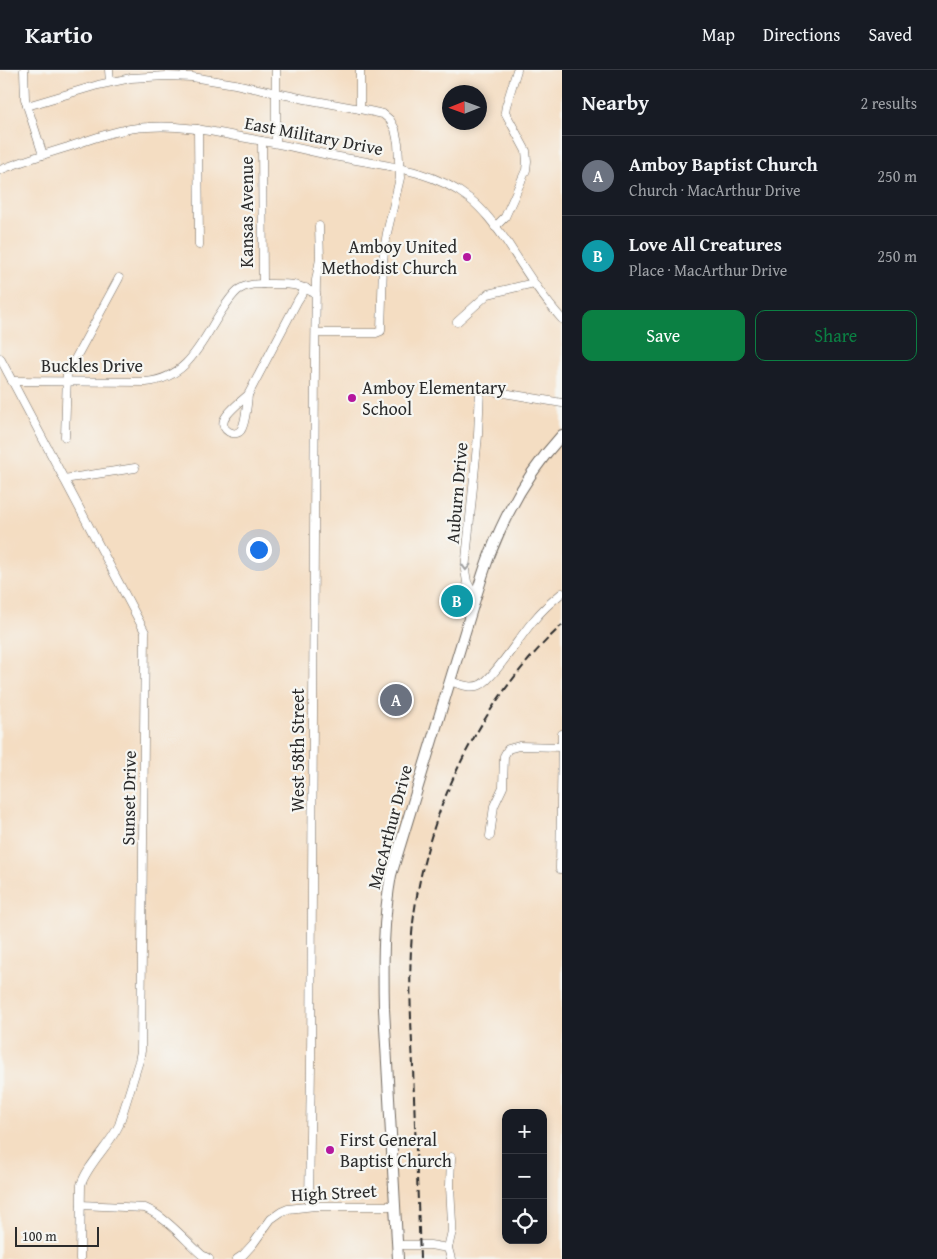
<!DOCTYPE html>
<meta charset="utf-8">
<style>
:root{--surface:#171b24;--page:#242831;--text:#f1f3f6;--muted:#9ea1a6;--line:#363941;--accent:#0b8043}
body{margin:0;font-family:"Gentium Book Plus",serif;background:var(--page);color:var(--text)}
.controls{position:absolute;right:15px;bottom:15px;display:grid;overflow:hidden;border-radius:10px;box-shadow:0 2px 8px #0003}
.controls button{width:45px;height:45px;display:grid;place-items:center;padding:0;border:0;border-bottom:1px solid var(--line);background:var(--surface);color:var(--text);font:25px sans-serif}
.compass{position:absolute;left:442px;top:15px;width:45px;height:45px;border-radius:50%;background:var(--surface);box-shadow:0 2px 8px #0003;rotate:269deg}
.scale{position:absolute;left:15px;bottom:12px;width:84px;box-sizing:border-box;padding-left:5px;border:2px solid #2b2b2b;border-top:0;font-size:14px;line-height:18px;white-space:nowrap;color:#2b2b2b;-webkit-text-stroke:4px #f6f6f2;paint-order:stroke}
.you{position:absolute;left:258px;top:479px;width:18px;height:18px;margin:-12px;border:4px solid #fff;border-radius:50%;background:#1a73e8;box-shadow:0 0 0 8px #1a73e833}
.badge{display:grid;place-items:center;width:32px;height:32px;border-radius:50%;background:var(--accent);color:#fff;font-size:16px;font-weight:700}
.pin{position:absolute;translate:-50% -50%;border:2px solid #fff;box-shadow:0 1px 5px #0006}
.list{margin:0;padding:0;list-style:none}
h2{display:flex;justify-content:space-between;align-items:center;height:65px;margin:0;padding:0 20px;font-size:21px}
h2 small{font-size:16px;font-weight:400;color:var(--muted)}
.list li{display:grid;grid-template-columns:32px 1fr auto;gap:15px;align-items:center;box-sizing:border-box;height:80px;padding:0 20px;border-top:1px solid var(--line)}
.list b{display:block;font-size:19px;white-space:nowrap}
.list p{margin:0;font-size:16px;white-space:nowrap;color:var(--muted)}
.list em{font-size:16px;font-style:normal;color:var(--muted)}
.actions{display:flex;gap:10px;padding:15px 20px}
.actions a{flex:1;padding:11px 0;border:1px solid var(--accent);border-radius:10px;text-align:center;font-size:18px;color:var(--accent)}
.actions .main{background:var(--accent);color:#fff}
.icon{flex:none;width:28px;height:28px;fill:none;stroke:currentColor;stroke-width:2;stroke-linecap:round;stroke-linejoin:round}
.map{position:relative;flex:none;width:562px;height:1189px;overflow:hidden}
header{display:flex;align-items:center;gap:30px;box-sizing:border-box;height:70px;padding:0 25px;background:var(--surface);border-bottom:1px solid var(--line)}
header strong{font-size:24px}
nav{display:flex;gap:28px;margin-inline-start:auto;font-size:18px}
main{display:flex}
aside{flex:1;background:var(--surface)}
.map>svg:first-child{display:block}
</style>
<header>
<strong>Kartio</strong>
<nav><a>Map</a><a>Directions</a><a>Saved</a></nav>
</header>
<main>
<div class="map">
<svg width="562" height="1189" viewBox="0 0 562 1189">
<rect width="100%" height="100%" fill="#f6f6f2"/>
<filter id="ink" filterUnits="userSpaceOnUse"><feTurbulence type="fractalNoise" baseFrequency=".02" numOctaves="2"/><feDisplacementMap in="SourceGraphic" scale="10" xChannelSelector="R" yChannelSelector="G"/><feConvolveMatrix kernelMatrix="1 2 1 2 8 2 1 2 1" color-interpolation-filters="sRGB"/></filter>
<filter id="wash" filterUnits="userSpaceOnUse"><feTurbulence type="fractalNoise" baseFrequency=".0096" numOctaves="4" result="noise"/><feDisplacementMap in="SourceGraphic" scale="20" xChannelSelector="R" yChannelSelector="G"/><feGaussianBlur stdDeviation="1.12" result="paint"/><feColorMatrix in="noise" values="0 0 0 0 0 0 0 0 0 0 0 0 0 0 0 0 0 1.4 0 .05"/><feComposite in="paint" operator="in"/></filter>
<g filter="url(#wash)">
<rect width="100%" height="100%" fill="#f4ddc2"/>
</g>
<g filter="url(#ink)">
<g fill="none" stroke-linecap="round" stroke-linejoin="round">
<defs>
<g id="minor">
<polyline points="24,0 25,29 43,85"/>
<polyline points="109,0 110,12"/>
<polyline points="27,36 98,15 131,8 166,6 192,7 235,14 305,29 360,39 383,44 390,50 395,59 398,73 400,108 387,163 384,180 383,194 381,261 376,263 316,263"/>
<polyline points="360,39 360,0"/>
<polyline points="198,59 199,175"/>
<polyline points="262,71 263,214"/>
<polyline points="276,73 276,0"/>
<path d="M0,100c22,-9 45,-16 68,-23 26,-9 53,-19 80,-20 30,-2 58,3 87,9 29,5 59,11 89,18 50,11 104,12 146,45 15,12 26,28 37,43 17,26 34,54 55,77"/>
<polyline points="495,157 505,147 526,100 527,91 526,81 505,42 506,36 517,0"/>
<polyline points="457,252 488,224 534,213"/>
<path d="M0,288l145,274 -4,419 -2,10 -20,64c-9,20 -32,40 -38,60l-1,74"/>
<path d="M12,311l134,1c41,-4 54,-37 73,-67 6,-9 11,-18 19,-25 10,-7 22,-6 34,-6 20,0 26,0 44,10"/>
<polyline points="248,325 298,230 306,218"/>
<path d="M248,325c-1,9 -2,27 -7,35 -6,8 -21,0 -17,-10 3,-8 17,-19 24,-25z"/>
<polyline points="65,367 67,304 119,208"/>
<polyline points="64,409 135,398"/>
<polyline points="475,527 467,512 465,500 478,365 480,319 562,333"/>
<path d="M450,611c9,3 20,8 30,4 13,-5 42,-52 54,-65 8,-10 18,-19 28,-27"/>
<polyline points="490,766 494,736 503,717 504,686 508,679 519,676 562,677"/>
<polyline points="560,799 562,664"/>
<polyline points="451,1087 450,1116 452,1153 452,1161 448,1178 451,1189"/>
<path d="M81,1135l64,3c21,9 40,32 57,47l7,4"/>
<polyline points="309,1136 311,994 315,290 316,210 320,189 319,156"/>
<polyline points="397,1175 430,1175 448,1178"/>
<polyline points="237,1189 243,1185 253,1174 271,1149 281,1142 288,1139 315,1136 395,1136"/>
</g>
<path id="major" d="M398,1189l-14,-250c-1,-45 -1,-90 7,-134l84,-276c5,-15 9,-30 15,-45 17,-44 40,-84 72,-119"/>
</defs>
<use href="#minor" stroke="#716960" stroke-width="9"/>
<use href="#major" stroke="#716960" stroke-width="12"/>
<use href="#minor" stroke="#fff" stroke-width="8"/>
<use href="#major" stroke="#fff" stroke-width="10"/>
<path stroke="#2b2b2b" stroke-width="2" stroke-dasharray="8 4" stroke-linecap="butt" d="M420,1189c-2,-64 -5,-128 -7,-192 -2,-48 -5,-96 0,-144 13,-112 66,-220 149,-298"/>
</g>
<defs><path id="oneway-chevron" d="M-2-3.5L2.5 0L-2 3.5" fill="none" stroke-width="1.6" stroke-linecap="round" stroke-linejoin="round" transform="scale(1.25)"/></defs>
<use stroke="#a0a0a0" href="#oneway-chevron" transform="translate(466 497) rotate(92)"/>
</g>
<g fill="#b5179e" stroke="#f6f6f2" stroke-width="2">
<circle cx="467" cy="187" r="5"/>
<circle cx="352" cy="328" r="5"/>
<circle cx="330" cy="1080" r="5"/>
</g>
<g text-anchor="middle" stroke-width="4.5" stroke-linejoin="round" paint-order="stroke">
<g font-size="18" fill="#2b2b2b" stroke="#f6f6f2">
<text transform="translate(314 66) rotate(11)" y="6">East Military Drive</text>
<text transform="translate(247 142) rotate(-90)" y="6">Kansas Avenue</text>
<text x="92" y="302">Buckles Drive</text>
<text transform="translate(457 423) rotate(-85)" y="6">Auburn Drive</text>
<text transform="translate(298 680) rotate(-90)" y="6">West 58th Street</text>
<text transform="translate(129 728) rotate(-89)" y="6">Sunset Drive</text>
<text transform="translate(390 757) rotate(-75)" y="6">MacArthur Drive</text>
<text transform="translate(334 1123) rotate(-3)" y="6">High Street</text>
</g>
<g font-size="18" fill="#2b2b2b" stroke="#f6f6f2" text-anchor="start">
<text x="457" y="183" text-anchor="end">Amboy United<tspan x="457" dy="21">Methodist Church</tspan></text>
<text x="362" y="324">Amboy Elementary<tspan x="362" dy="21">School</tspan></text>
<text x="340" y="1076">First General<tspan x="340" dy="21">Baptist Church</tspan></text>
</g>
</g>
</svg>
<div class="controls">
<button>+</button>
<button>−</button>
<button><svg class="icon" aria-label="locate" viewBox="0 0 24 24"><circle cx="12" cy="12" r="6"/><path d="M12 2v4M12 18v4M2 12h4M18 12h4"/></svg></button>
</div>
<svg class="compass" viewBox="-18 -18 36 36"><path d="M0-13l5 13h-10z" fill="#e53935"/><path d="M0 13l5-13h-10z" fill="#9ea1a6"/></svg>
<div class="scale">100 m</div>
<div class="you"></div>
<div class="pin badge" style="left:396px;top:630px;background:#6b7280">A</div>
<div class="pin badge" style="left:457px;top:531px;background:#0f9aa8">B</div>
</div>
<aside>
<h2>Nearby<small>2 results</small></h2>
<ul class="list">
<li><span class="badge" style="background:#6b7280">A</span><div><b>Amboy Baptist Church</b><p>Church · MacArthur Drive</p></div><em>250 m</em></li>
<li><span class="badge" style="background:#0f9aa8">B</span><div><b>Love All Creatures</b><p>Place · MacArthur Drive</p></div><em>250 m</em></li>
</ul>
<div class="actions"><a class="main">Save</a><a>Share</a></div>
</aside>
</main>
